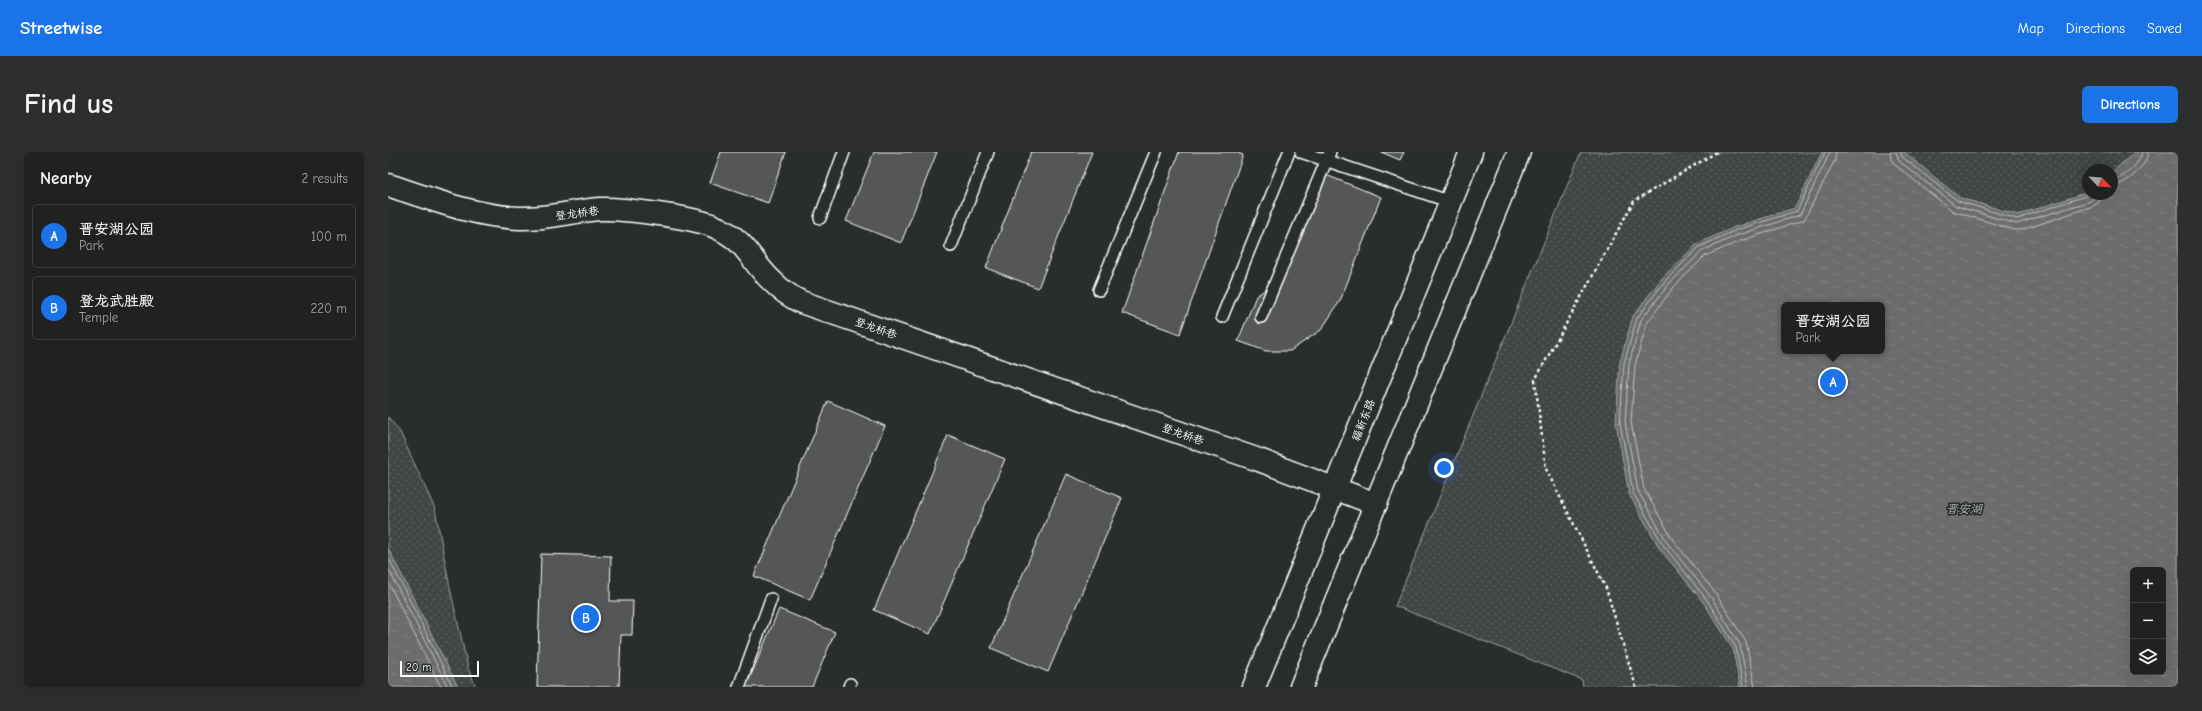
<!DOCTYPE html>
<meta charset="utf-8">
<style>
:root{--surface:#202222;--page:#2d2f2f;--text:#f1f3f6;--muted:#a2a4a5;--line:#3d3f40;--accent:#1a73e8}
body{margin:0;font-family:"Comic Neue","LXGW WenKai TC",sans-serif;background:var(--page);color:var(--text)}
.controls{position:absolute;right:12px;bottom:12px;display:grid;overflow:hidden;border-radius:6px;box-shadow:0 4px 16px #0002}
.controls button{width:36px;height:36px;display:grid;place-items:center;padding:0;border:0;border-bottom:1px solid var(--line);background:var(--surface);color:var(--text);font:20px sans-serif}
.compass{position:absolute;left:1694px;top:12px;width:36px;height:36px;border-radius:50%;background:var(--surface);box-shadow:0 4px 16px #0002;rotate:115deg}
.scale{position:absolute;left:12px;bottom:10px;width:79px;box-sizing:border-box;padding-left:4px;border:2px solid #fff;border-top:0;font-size:11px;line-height:14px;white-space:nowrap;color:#fff;-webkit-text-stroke:3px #2a2d2e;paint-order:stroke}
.you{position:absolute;left:1056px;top:316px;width:14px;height:14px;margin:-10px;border:3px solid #fff;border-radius:50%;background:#1a73e8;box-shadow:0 0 0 6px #1a73e833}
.badge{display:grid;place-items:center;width:26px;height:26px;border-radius:50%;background:var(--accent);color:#fff;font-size:13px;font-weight:700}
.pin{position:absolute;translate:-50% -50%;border:2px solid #fff;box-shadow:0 1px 4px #0006}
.popup{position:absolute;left:1393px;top:150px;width:104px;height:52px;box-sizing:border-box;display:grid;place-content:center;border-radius:6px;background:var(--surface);filter:drop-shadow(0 1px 3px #0005);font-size:13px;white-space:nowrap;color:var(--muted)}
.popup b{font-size:15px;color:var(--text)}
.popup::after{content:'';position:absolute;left:50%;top:100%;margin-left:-8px;border:8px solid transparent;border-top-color:var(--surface)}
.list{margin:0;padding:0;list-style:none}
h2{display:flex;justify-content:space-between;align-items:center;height:52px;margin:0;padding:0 16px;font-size:17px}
h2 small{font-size:13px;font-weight:400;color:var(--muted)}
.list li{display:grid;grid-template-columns:26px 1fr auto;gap:12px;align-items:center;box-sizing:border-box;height:64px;margin:0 8px 8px;padding:0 8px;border:1px solid var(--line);border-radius:6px}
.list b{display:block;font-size:15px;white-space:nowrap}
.list p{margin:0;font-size:13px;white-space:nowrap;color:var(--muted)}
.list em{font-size:13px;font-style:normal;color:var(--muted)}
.icon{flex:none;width:22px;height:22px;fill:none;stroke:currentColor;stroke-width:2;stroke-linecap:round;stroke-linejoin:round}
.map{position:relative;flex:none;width:1790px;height:535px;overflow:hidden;border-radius:6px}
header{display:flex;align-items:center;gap:24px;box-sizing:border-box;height:56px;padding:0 20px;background:var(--accent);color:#fff}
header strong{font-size:19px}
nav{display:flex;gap:22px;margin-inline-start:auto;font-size:14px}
.intro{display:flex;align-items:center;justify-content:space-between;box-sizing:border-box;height:96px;padding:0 24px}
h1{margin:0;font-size:28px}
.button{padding:10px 18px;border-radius:6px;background:var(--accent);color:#fff;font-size:14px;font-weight:700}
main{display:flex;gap:24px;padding:0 24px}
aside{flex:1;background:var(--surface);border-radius:6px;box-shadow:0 4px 16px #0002}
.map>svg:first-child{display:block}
</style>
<header>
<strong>Streetwise</strong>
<nav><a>Map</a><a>Directions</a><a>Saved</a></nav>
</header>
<div class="intro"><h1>Find us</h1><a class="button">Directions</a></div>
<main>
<aside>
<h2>Nearby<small>2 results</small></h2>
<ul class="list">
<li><span class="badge">A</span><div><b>晋安湖公园</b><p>Park</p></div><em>100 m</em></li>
<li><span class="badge">B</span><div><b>登龙武胜殿</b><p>Temple</p></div><em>220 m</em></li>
</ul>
</aside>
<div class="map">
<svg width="1790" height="535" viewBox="0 0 1790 535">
<defs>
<pattern id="park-dots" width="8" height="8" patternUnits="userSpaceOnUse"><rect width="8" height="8" fill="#414445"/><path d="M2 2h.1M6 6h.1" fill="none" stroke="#5e6061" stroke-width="1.8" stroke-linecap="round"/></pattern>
<pattern id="water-ripples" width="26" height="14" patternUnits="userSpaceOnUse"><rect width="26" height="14" fill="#6a6c6d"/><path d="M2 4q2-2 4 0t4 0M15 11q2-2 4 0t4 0" fill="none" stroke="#808283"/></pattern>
</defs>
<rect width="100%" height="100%" fill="#2a2d2e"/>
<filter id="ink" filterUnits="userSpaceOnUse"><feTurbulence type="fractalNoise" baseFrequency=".025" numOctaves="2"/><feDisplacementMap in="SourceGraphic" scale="8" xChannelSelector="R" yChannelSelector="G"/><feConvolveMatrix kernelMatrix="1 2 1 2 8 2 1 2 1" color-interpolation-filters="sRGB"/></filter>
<g filter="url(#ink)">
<g fill="url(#park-dots)" stroke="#a0a2a2" fill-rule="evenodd">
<path d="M1193,0h597v535h-595l-1,-7 -187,-74zM1700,18h24v24h-24zM1396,153h98v46h-98zM1745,418h30v102h-30z"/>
<polygon points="0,265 12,280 47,357 62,436 80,516 88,535 0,535"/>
</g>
<g fill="url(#water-ripples)" stroke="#a6a7a7" fill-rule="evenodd">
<path d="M1434,0h82l56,46 58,17 70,-23v2h24v-22l23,-20h43v535h-438l-7,-38 -29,-46 -44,-54 -31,-55 -13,-71 4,-61 13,-46 29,-38 35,-34 38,-17 60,-19zM1396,153h98v46h-98zM1745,418h30v102h-30z"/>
<polygon points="0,396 70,535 0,535"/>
</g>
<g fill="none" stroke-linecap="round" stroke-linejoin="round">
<g stroke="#c3c4c5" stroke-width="1">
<polyline points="1502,0 1503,7 1507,13 1565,59 1626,78 1634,78 1705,54 1711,50 1715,42"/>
<polyline points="1508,0 1511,9 1568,54 1628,72 1703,49 1709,42"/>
<polyline points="1513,0 1514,5 1570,49 1629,67 1703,42"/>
<path d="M1724,28c10,0 30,-18 30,-28"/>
<path d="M1724,34c13,0 36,-20 36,-34"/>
<polyline points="0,405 65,535"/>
<polyline points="0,416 60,535"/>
<polyline points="0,430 53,535"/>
<polyline points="1355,535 1348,495 1319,448 1276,394 1245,341 1232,271 1236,211 1249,166 1277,129 1311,95 1348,78 1409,59 1437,0"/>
<polyline points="1360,535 1352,493 1323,445 1280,392 1250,339 1237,270 1241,212 1253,168 1281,132 1314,99 1350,83 1412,63 1442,0"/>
<polyline points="1367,535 1358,490 1328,442 1285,388 1256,337 1243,270 1247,213 1259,171 1285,136 1317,104 1352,89 1416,68 1447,8 1448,0"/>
</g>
</g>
<g fill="#555758" stroke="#fff">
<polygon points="333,0 398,0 380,51 322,31"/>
<polygon points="486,0 549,0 513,91 458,69"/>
<polygon points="643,0 704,0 650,136 598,116"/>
<polygon points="791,0 847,0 855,3 792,182 734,161"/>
<polygon points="993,0 1016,0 1012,8"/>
<polygon points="928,19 993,45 952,149 933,178 902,199 878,199 850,189 868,144 882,134"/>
<polygon points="440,249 497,274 422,448 366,424"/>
<polygon points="560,283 617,307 542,482 486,458"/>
<polygon points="678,322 734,346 660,520 603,496"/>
<polygon points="153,402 223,404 222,449 245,449 244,483 233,483 231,535 149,535"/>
<polygon points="391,457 447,480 424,535 358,535"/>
</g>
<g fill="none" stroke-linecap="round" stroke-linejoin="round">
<defs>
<g id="service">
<polyline points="913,0 1063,50"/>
<polyline points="432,66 456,0"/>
<polyline points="563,94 600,0"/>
<polyline points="711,138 768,0"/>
<polyline points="834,165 901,0"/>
<polyline points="873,165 942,0"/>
<polyline points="351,535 383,447"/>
<polyline points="461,535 462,532"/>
</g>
<path id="tertiary" d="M0,33c43,14 86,31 131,33 28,1 54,-7 81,-9 24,-1 88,8 111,16 38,15 37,35 63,58 8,8 17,14 27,19l458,158 117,44"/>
<g id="primary">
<polyline points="866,535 1083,0"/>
<polyline points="913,535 1131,0"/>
</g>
</defs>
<use href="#service" stroke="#fff" stroke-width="14"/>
<use href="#tertiary" stroke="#fff" stroke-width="25"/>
<use href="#primary" stroke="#fff" stroke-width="25"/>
<polyline stroke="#fff" stroke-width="2.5" stroke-dasharray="3 3" stroke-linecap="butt" points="1248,535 1218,436 1158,317 1147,228 1246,49 1329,0"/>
<use href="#service" stroke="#2a2d2e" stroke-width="11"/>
<use href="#tertiary" stroke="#2a2d2e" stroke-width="22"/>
<use href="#primary" stroke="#2a2d2e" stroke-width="22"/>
</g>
</g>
<g text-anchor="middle" stroke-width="3.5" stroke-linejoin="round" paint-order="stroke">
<g font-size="11" fill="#fff" stroke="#2a2d2e">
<text transform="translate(189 61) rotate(-8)" y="4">登龙桥巷</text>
<text transform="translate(488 176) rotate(19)" y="4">登龙桥巷</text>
<text transform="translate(975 268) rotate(-68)" y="4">福新东路</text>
<text transform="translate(795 282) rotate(19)" y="4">登龙桥巷</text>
</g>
<g font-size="12" font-style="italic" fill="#b4b6b6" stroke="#2a2d2e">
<text x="1576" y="361">晋安湖</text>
</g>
</g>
</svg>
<div class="controls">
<button>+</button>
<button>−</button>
<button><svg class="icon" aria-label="layers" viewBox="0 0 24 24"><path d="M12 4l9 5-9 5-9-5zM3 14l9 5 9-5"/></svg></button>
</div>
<svg class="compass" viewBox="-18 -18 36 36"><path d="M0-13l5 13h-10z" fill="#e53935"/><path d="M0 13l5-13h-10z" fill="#a2a4a5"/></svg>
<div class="scale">20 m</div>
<div class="you"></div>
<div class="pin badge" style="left:1445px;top:230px">A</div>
<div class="popup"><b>晋安湖公园</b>Park</div>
<div class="pin badge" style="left:198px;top:466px">B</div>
</div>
</main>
